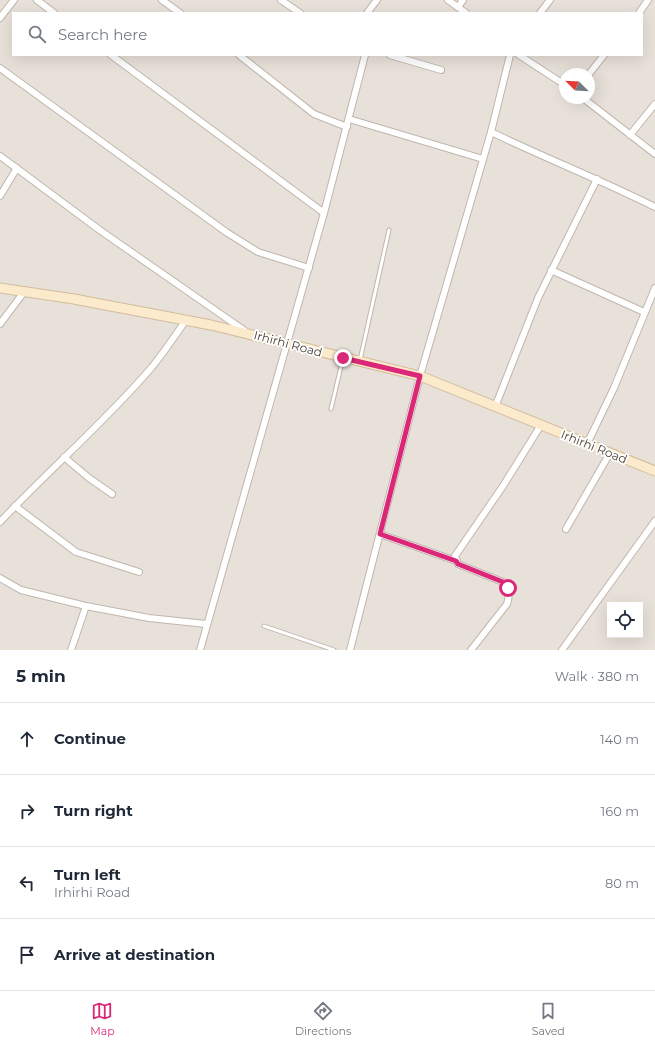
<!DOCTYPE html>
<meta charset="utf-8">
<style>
:root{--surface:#fff;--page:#f2f2f3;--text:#1f2937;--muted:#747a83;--line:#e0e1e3;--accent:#db2777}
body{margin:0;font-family:Montserrat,sans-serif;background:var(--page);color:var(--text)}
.controls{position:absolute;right:12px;bottom:12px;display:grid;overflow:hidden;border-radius:0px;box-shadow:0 4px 16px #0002}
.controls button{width:36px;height:36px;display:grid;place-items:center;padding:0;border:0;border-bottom:1px solid var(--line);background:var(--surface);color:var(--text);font:20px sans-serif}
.compass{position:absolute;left:559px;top:68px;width:36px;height:36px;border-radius:50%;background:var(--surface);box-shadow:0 4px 16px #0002;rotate:294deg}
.stop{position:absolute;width:12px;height:12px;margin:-9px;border:3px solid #db2777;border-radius:50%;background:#fff}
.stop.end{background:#db2777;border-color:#fff;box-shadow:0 1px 4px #0008}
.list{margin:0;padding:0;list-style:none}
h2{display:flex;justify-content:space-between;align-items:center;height:52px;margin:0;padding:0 16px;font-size:17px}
h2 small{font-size:13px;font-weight:400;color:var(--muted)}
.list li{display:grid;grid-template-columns:26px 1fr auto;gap:12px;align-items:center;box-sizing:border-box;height:72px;padding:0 16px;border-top:1px solid var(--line)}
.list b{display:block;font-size:15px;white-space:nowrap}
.list p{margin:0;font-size:13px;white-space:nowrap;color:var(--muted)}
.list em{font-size:13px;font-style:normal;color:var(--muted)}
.icon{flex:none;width:22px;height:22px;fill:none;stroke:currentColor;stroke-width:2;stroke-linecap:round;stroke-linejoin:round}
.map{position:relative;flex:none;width:655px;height:650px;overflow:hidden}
.search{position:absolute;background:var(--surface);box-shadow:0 4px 16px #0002;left:12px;right:12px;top:12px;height:44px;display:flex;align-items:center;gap:10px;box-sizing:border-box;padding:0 14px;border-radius:0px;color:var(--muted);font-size:15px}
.sheet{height:340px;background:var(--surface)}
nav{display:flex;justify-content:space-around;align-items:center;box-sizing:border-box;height:56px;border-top:1px solid var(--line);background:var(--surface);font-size:11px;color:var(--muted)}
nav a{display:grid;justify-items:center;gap:2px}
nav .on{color:var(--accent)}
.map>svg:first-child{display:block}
</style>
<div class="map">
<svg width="655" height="650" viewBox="0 0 655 650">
<rect width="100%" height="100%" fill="#f4f0eb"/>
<path fill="#e8e1d9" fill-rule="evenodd" d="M0,0h655v650h-655zM13,13h629v42h-629zM565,74h24v24h-24zM610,605h30v30h-30z"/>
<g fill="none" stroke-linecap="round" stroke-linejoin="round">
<defs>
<g id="lane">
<polyline points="360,360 389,230"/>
<polyline points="331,409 343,358"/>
<polyline points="264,626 334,650"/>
</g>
<g id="street">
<polyline points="37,0 54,13"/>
<polyline points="162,0 180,13"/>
<polyline points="281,0 300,13"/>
<polyline points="448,0 466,13"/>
<polyline points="458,7 463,0"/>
<polyline points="367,13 377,0"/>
<polyline points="540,13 550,0"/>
<polyline points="639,13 648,0"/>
<polyline points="0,18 14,0"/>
<polyline points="111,55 324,213"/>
<polyline points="239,55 314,114 347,127"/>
<polyline points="390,55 441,70"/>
<polyline points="519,55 565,85"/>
<polyline points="0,68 226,232 258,252 309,268"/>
<polyline points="589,74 604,55"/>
<polyline points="583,98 655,154"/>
<polyline points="349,119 483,159"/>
<path d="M491,132c54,26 110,48 164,75"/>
<polyline points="630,135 655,104"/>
<polyline points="0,156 101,231 245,331"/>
<polyline points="0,196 17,168"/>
<polyline points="551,270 644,312"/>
<polyline points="0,324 24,292"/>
<polyline points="495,407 538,298 597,179"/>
<polyline points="587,444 614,388 655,288"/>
<polyline points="64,457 89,478 112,494"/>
<polyline points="15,506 76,552 139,572"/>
<path d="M0,522c50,-53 105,-100 152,-155 12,-15 23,-31 34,-47"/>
<polyline points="566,529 610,453"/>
<polyline points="380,534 456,561"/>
<polyline points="0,578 21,590 86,606 149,618 206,624"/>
<polyline points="71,650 86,606"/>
<polyline points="200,650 324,213 365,55"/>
<polyline points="350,650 420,376 491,132 510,55"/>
<path d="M471,650l36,-46c3,-9 2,-15 -4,-22l-45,-18 -3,-8 48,-70 38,-61"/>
<polyline points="562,650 655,521"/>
</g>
<polyline id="secondary" points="0,288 74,299 211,325 420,376 655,471"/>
</defs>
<use href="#lane" stroke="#c0b6ad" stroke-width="5"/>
<use href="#street" stroke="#c0b6ad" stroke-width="8"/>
<use href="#secondary" stroke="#d1bc9c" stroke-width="11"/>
<use href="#lane" stroke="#fff" stroke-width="3"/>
<use href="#street" stroke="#fff" stroke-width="6"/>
<use href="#secondary" stroke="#fceacd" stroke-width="9"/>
</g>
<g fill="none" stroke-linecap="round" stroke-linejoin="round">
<polyline stroke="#db2777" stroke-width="5" points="343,358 420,376 380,534 456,561 458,564 503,582 508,588"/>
</g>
<g text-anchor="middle" stroke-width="3.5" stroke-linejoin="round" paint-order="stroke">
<g font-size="12" fill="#484039" stroke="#fff">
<text transform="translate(288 344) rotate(15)" y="4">Irhirhi Road</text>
<text transform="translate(594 447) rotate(22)" y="4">Irhirhi Road</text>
</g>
</g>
</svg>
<div class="controls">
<button><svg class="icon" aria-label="locate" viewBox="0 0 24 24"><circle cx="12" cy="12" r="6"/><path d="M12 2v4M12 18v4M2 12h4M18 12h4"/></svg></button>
</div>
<svg class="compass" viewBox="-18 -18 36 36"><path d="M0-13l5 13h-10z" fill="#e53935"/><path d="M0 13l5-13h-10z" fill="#747a83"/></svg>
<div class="stop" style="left:508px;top:588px"></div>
<div class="stop end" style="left:343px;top:358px"></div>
<div class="search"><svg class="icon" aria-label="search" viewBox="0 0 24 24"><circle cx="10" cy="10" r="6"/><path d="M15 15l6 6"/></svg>Search here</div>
</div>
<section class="sheet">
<h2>5 min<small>Walk · 380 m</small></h2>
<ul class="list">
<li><svg class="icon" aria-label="ahead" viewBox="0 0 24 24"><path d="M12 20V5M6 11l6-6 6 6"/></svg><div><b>Continue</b></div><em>140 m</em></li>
<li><svg class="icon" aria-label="right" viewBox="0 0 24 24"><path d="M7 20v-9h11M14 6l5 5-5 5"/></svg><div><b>Turn right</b></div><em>160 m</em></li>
<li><svg class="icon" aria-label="left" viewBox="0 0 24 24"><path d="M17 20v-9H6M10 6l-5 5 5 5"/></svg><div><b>Turn left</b><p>Irhirhi Road</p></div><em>80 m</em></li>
<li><svg class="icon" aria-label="arrive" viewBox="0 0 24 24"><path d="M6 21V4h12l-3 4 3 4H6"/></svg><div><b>Arrive at destination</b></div></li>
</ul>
</section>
<nav>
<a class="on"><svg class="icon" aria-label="map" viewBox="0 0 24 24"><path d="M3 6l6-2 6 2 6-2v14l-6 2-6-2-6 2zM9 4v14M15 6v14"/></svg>Map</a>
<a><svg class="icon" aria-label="directions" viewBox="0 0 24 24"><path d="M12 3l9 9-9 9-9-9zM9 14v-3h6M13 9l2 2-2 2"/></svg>Directions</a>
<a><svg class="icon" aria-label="saved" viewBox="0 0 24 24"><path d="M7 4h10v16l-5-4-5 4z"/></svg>Saved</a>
</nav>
